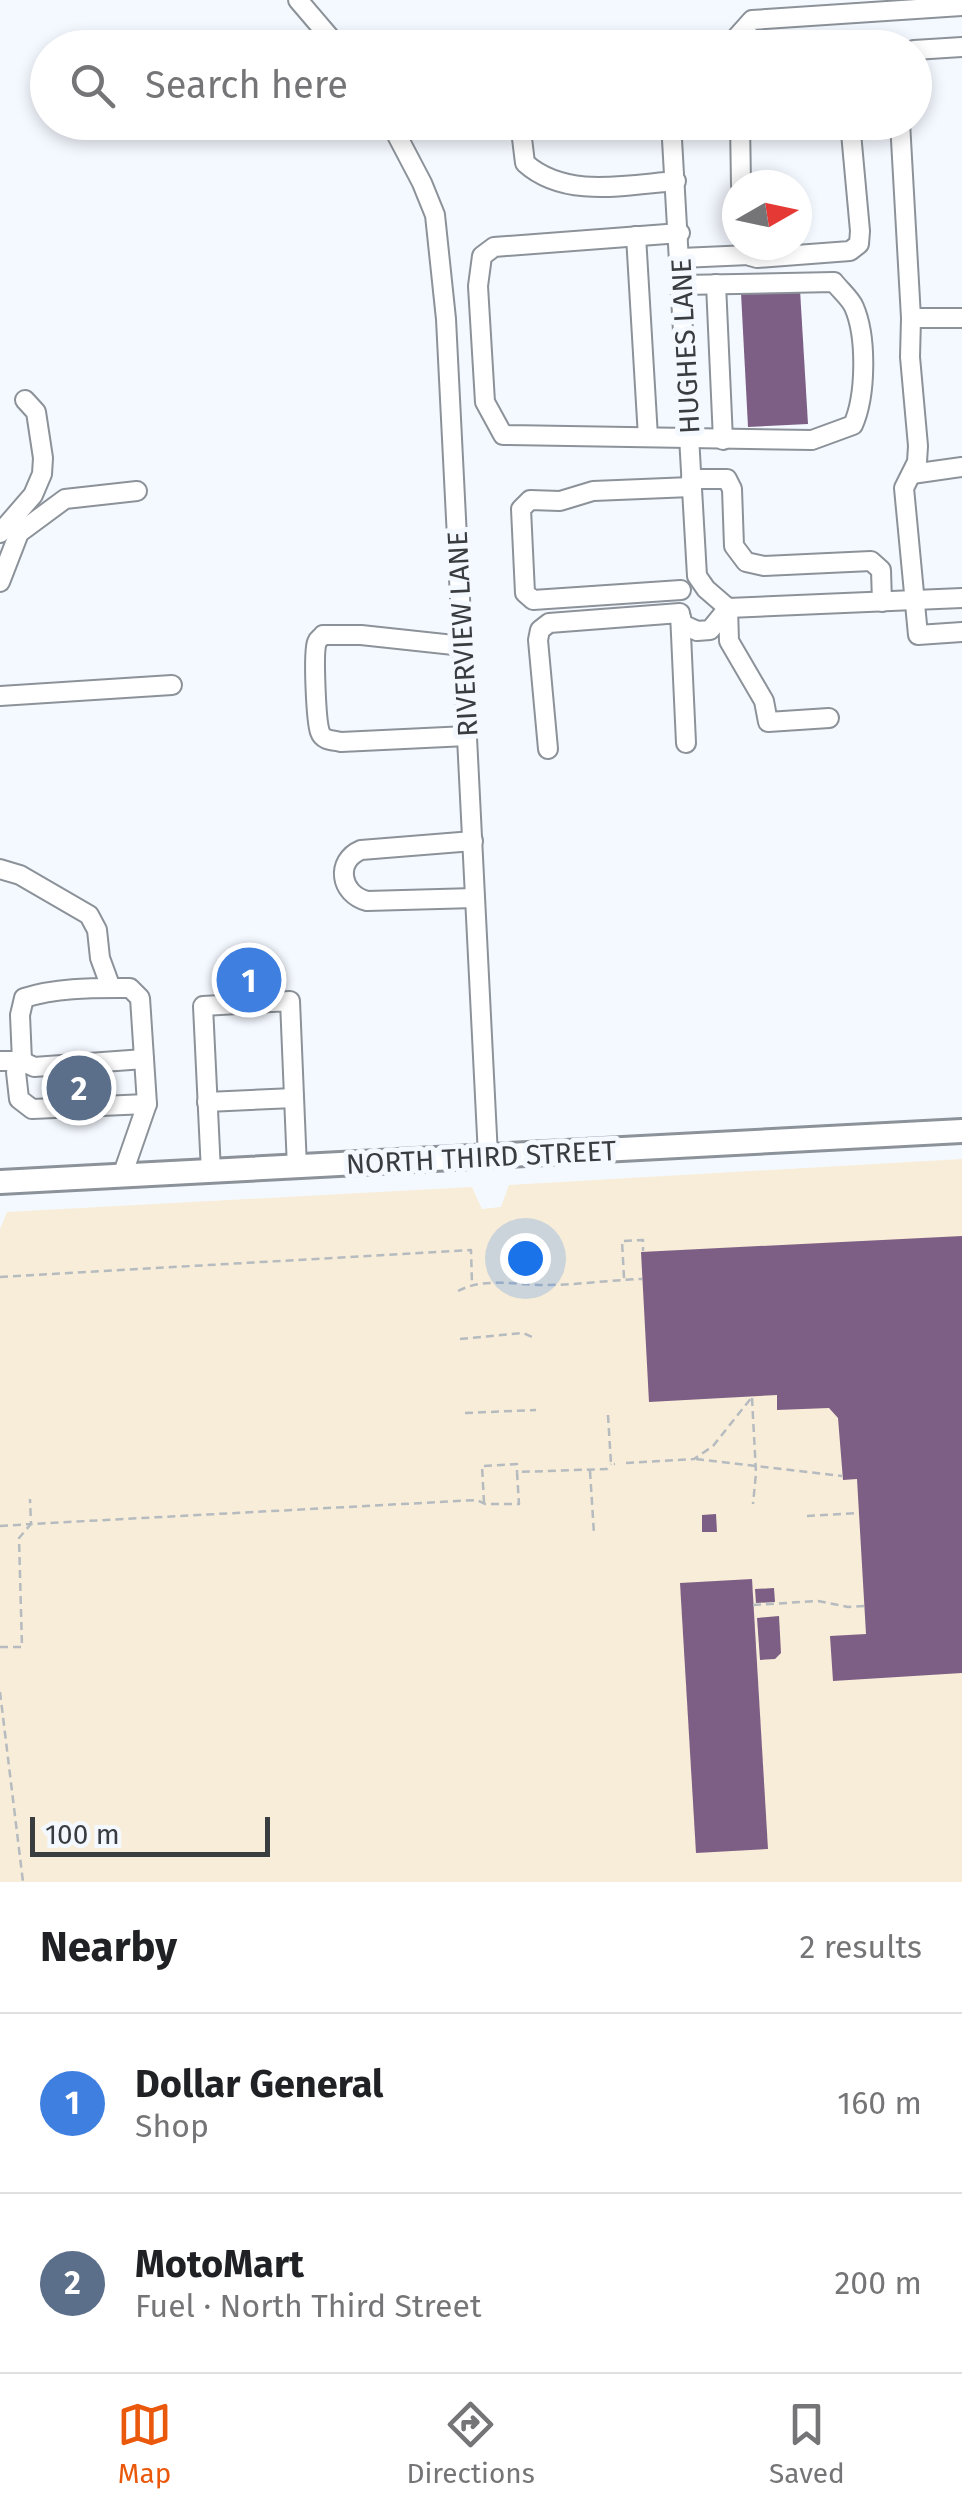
<!DOCTYPE html>
<meta charset="utf-8">
<style>
:root{--surface:#fff;--page:#f2f2f2;--text:#202124;--muted:#757577;--line:#e0e0e0;--accent:#ea580c}
body{margin:0;font-family:"Fira Sans",sans-serif;background:var(--page);color:var(--text)}
.compass{position:absolute;left:722px;top:170px;width:90px;height:90px;border-radius:50%;background:var(--surface);box-shadow:0 5px 15px #0003;rotate:81deg}
.scale{position:absolute;left:30px;bottom:25px;width:240px;box-sizing:border-box;padding-left:10px;border:5px solid #3a3d40;border-top:0;font-size:28px;line-height:35px;white-space:nowrap;color:#3a3d40;-webkit-text-stroke:8px #f4f9ff;paint-order:stroke}
.you{position:absolute;left:525px;top:1258px;width:35px;height:35px;margin:-25px;border:8px solid #fff;border-radius:50%;background:#1a73e8;box-shadow:0 0 0 15px #1a73e833}
.badge{display:grid;place-items:center;width:65px;height:65px;border-radius:50%;background:var(--accent);color:#fff;font-size:32px;font-weight:700}
.pin{position:absolute;translate:-50% -50%;border:5px solid #fff;box-shadow:0 2px 10px #0006}
.list{margin:0;padding:0;list-style:none}
h2{display:flex;justify-content:space-between;align-items:center;height:130px;margin:0;padding:0 40px;font-size:42px}
h2 small{font-size:32px;font-weight:400;color:var(--muted)}
.list li{display:grid;grid-template-columns:65px 1fr auto;gap:30px;align-items:center;box-sizing:border-box;height:180px;padding:0 40px;border-top:2px solid var(--line)}
.list b{display:block;font-size:38px;white-space:nowrap}
.list p{margin:0;font-size:32px;white-space:nowrap;color:var(--muted)}
.list em{font-size:32px;font-style:normal;color:var(--muted)}
.icon{flex:none;width:55px;height:55px;fill:none;stroke:currentColor;stroke-width:2;stroke-linecap:round;stroke-linejoin:round}
.map{position:relative;flex:none;width:962px;height:1882px;overflow:hidden}
.search{position:absolute;background:var(--surface);box-shadow:0 5px 15px #0003;left:30px;right:30px;top:30px;height:110px;display:flex;align-items:center;gap:25px;box-sizing:border-box;padding:0 35px;border-radius:55px;color:var(--muted);font-size:38px}
.sheet{height:490px;background:var(--surface)}
nav{display:flex;justify-content:space-around;align-items:center;box-sizing:border-box;height:140px;border-top:2px solid var(--line);background:var(--surface);font-size:28px;color:var(--muted)}
nav a{display:grid;justify-items:center;gap:5px}
nav .on{color:var(--accent)}
.map>svg:first-child{display:block}
</style>
<div class="map">
<svg width="962" height="1882" viewBox="0 0 962 1882">
<rect width="100%" height="100%" fill="#f4f9ff"/>
<polygon fill="#f8edd8" points="962,1159 962,1882 0,1882 0,1229 7,1212 472,1187 482,1209 501,1207 509,1185"/>
<g fill="#7d5f85">
<polygon points="800,290 808,424 748,427 741,293"/>
<polygon points="962,1236 962,1673 833,1681 830,1636 866,1634 857,1479 843,1480 838,1418 829,1408 777,1410 777,1395 649,1402 641,1252"/>
<polygon points="716,1514 717,1532 702,1532 702,1515"/>
<polygon points="752,1579 768,1849 696,1853 680,1583"/>
<polygon points="774,1588 775,1602 756,1603 755,1589"/>
<polygon points="779,1616 781,1653 775,1659 760,1660 757,1618"/>
</g>
<g fill="none" stroke-linecap="round" stroke-linejoin="round">
<defs>
<g id="minor">
<polyline points="298,0 339,48"/>
<polyline points="727,48 752,20 962,6"/>
<polyline points="914,50 962,47"/>
<polyline points="390,122 422,183 435,215 446,319 488,1156"/>
<path d="M520,122l5,41c40,36 101,22 151,18"/>
<polyline points="671,122 697,576 706,589 728,608 962,598"/>
<polyline points="740,122 741,185"/>
<polyline points="900,122 911,318 962,318"/>
<path d="M680,233l-186,14 -12,9 -4,30 7,116 18,33 309,5 41,-15c13,-29 14,-88 1,-118 -4,-9 -14,-17 -20,-25l-152,3"/>
<polyline points="636,236 648,437"/>
<polyline points="745,245 750,256 757,258 850,251 859,244 860,231 850,122"/>
<polyline points="681,258 749,255"/>
<polyline points="716,284 723,440"/>
<polyline points="911,318 910,357 918,446 917,462 904,488 918,635 962,632"/>
<polyline points="912,474 962,467"/>
<polyline points="691,479 727,479 732,489 734,546 746,562 764,566 871,561 881,570 882,602"/>
<polyline points="0,533 33,495 42,474 43,458 36,412 25,400"/>
<polyline points="0,582 19,533 65,499 137,491"/>
<polyline points="681,590 533,600 525,593 521,509 530,500 560,501 593,491 691,487"/>
<polyline points="728,608 729,641 764,701 768,722 829,718"/>
<polyline points="681,617 682,624 697,631 710,630 728,608"/>
<path d="M463,646l-102,-11h-38c-2,3 -5,4 -6,7 -4,10 -1,79 3,90 3,9 13,8 21,10l126,-6"/>
<polyline points="0,696 172,685"/>
<polyline points="548,749 538,640 540,630 549,623 680,613 686,743"/>
<path d="M473,841l-112,9c-26,11 -21,44 6,51l108,-3"/>
<polyline points="0,869 20,875 89,915 97,930 100,958 111,988"/>
<polyline points="144,1059 34,1067 22,1061 16,1072 19,1099 32,1109 147,1104"/>
<path d="M0,1061h22l-2,-46 4,-17c34,-11 71,-10 106,-10l10,10 7,106 -25,72"/>
<polyline points="207,1102 294,1098"/>
<polyline points="211,1172 203,1006 290,1001 297,1168"/>
</g>
<polyline id="major" points="0,1182 962,1131"/>
</defs>
<use href="#minor" stroke="#8c9299" stroke-width="22"/>
<use href="#major" stroke="#8c9299" stroke-width="28"/>
<g stroke="#b6bbc0" stroke-width="2.5" stroke-dasharray="8 5" stroke-linecap="butt">
<polyline points="0,1277 471,1250 472,1284"/>
<polyline points="624,1278 622,1241 643,1240 643,1251"/>
<path d="M458,1291c27,-14 57,-6 87,-6 32,0 65,-5 97,-6"/>
<polyline points="460,1339 523,1333 532,1337"/>
<polyline points="752,1398 756,1473 753,1504"/>
<polyline points="465,1413 536,1410"/>
<polyline points="608,1415 611,1464 615,1464"/>
<polyline points="696,1459 842,1476"/>
<polyline points="626,1463 694,1459 713,1446 752,1397"/>
<polyline points="590,1471 594,1534"/>
<polyline points="484,1503 482,1466 517,1464 517,1472"/>
<polyline points="807,1516 859,1513"/>
<polyline points="0,1526 31,1524 30,1499"/>
<polyline points="753,1605 818,1601 848,1607 864,1606"/>
<polyline points="0,1647 22,1647 19,1538 31,1524 477,1500 485,1504 519,1504 517,1472 607,1469 611,1464"/>
<polyline points="0,1692 23,1882"/>
</g>
<use href="#minor" stroke="#fff" stroke-width="18"/>
<use href="#major" stroke="#fff" stroke-width="22"/>
</g>
<g text-anchor="middle" stroke-width="10" stroke-linejoin="round" paint-order="stroke">
<g font-size="28" fill="#3a3d40" stroke="#f4f9ff">
<text transform="translate(685 346) rotate(-93)" y="10">HUGHES LANE</text>
<text transform="translate(462 634) rotate(-93)" y="10">RIVERVIEW LANE</text>
<text transform="translate(481 1157) rotate(-3)" y="10">NORTH THIRD STREET</text>
</g>
</g>
</svg>
<svg class="compass" viewBox="-18 -18 36 36"><path d="M0-13l5 13h-10z" fill="#e53935"/><path d="M0 13l5-13h-10z" fill="#757577"/></svg>
<div class="scale">100 m</div>
<div class="you"></div>
<div class="pin badge" style="left:249px;top:980px;background:#3f7fe0">1</div>
<div class="pin badge" style="left:79px;top:1088px;background:#5c6f8a">2</div>
<div class="search"><svg class="icon" aria-label="search" viewBox="0 0 24 24"><circle cx="10" cy="10" r="6"/><path d="M15 15l6 6"/></svg>Search here</div>
</div>
<section class="sheet">
<h2>Nearby<small>2 results</small></h2>
<ul class="list">
<li><span class="badge" style="background:#3f7fe0">1</span><div><b>Dollar General</b><p>Shop</p></div><em>160 m</em></li>
<li><span class="badge" style="background:#5c6f8a">2</span><div><b>MotoMart</b><p>Fuel · North Third Street</p></div><em>200 m</em></li>
</ul>
</section>
<nav>
<a class="on"><svg class="icon" aria-label="map" viewBox="0 0 24 24"><path d="M3 6l6-2 6 2 6-2v14l-6 2-6-2-6 2zM9 4v14M15 6v14"/></svg>Map</a>
<a><svg class="icon" aria-label="directions" viewBox="0 0 24 24"><path d="M12 3l9 9-9 9-9-9zM9 14v-3h6M13 9l2 2-2 2"/></svg>Directions</a>
<a><svg class="icon" aria-label="saved" viewBox="0 0 24 24"><path d="M7 4h10v16l-5-4-5 4z"/></svg>Saved</a>
</nav>
